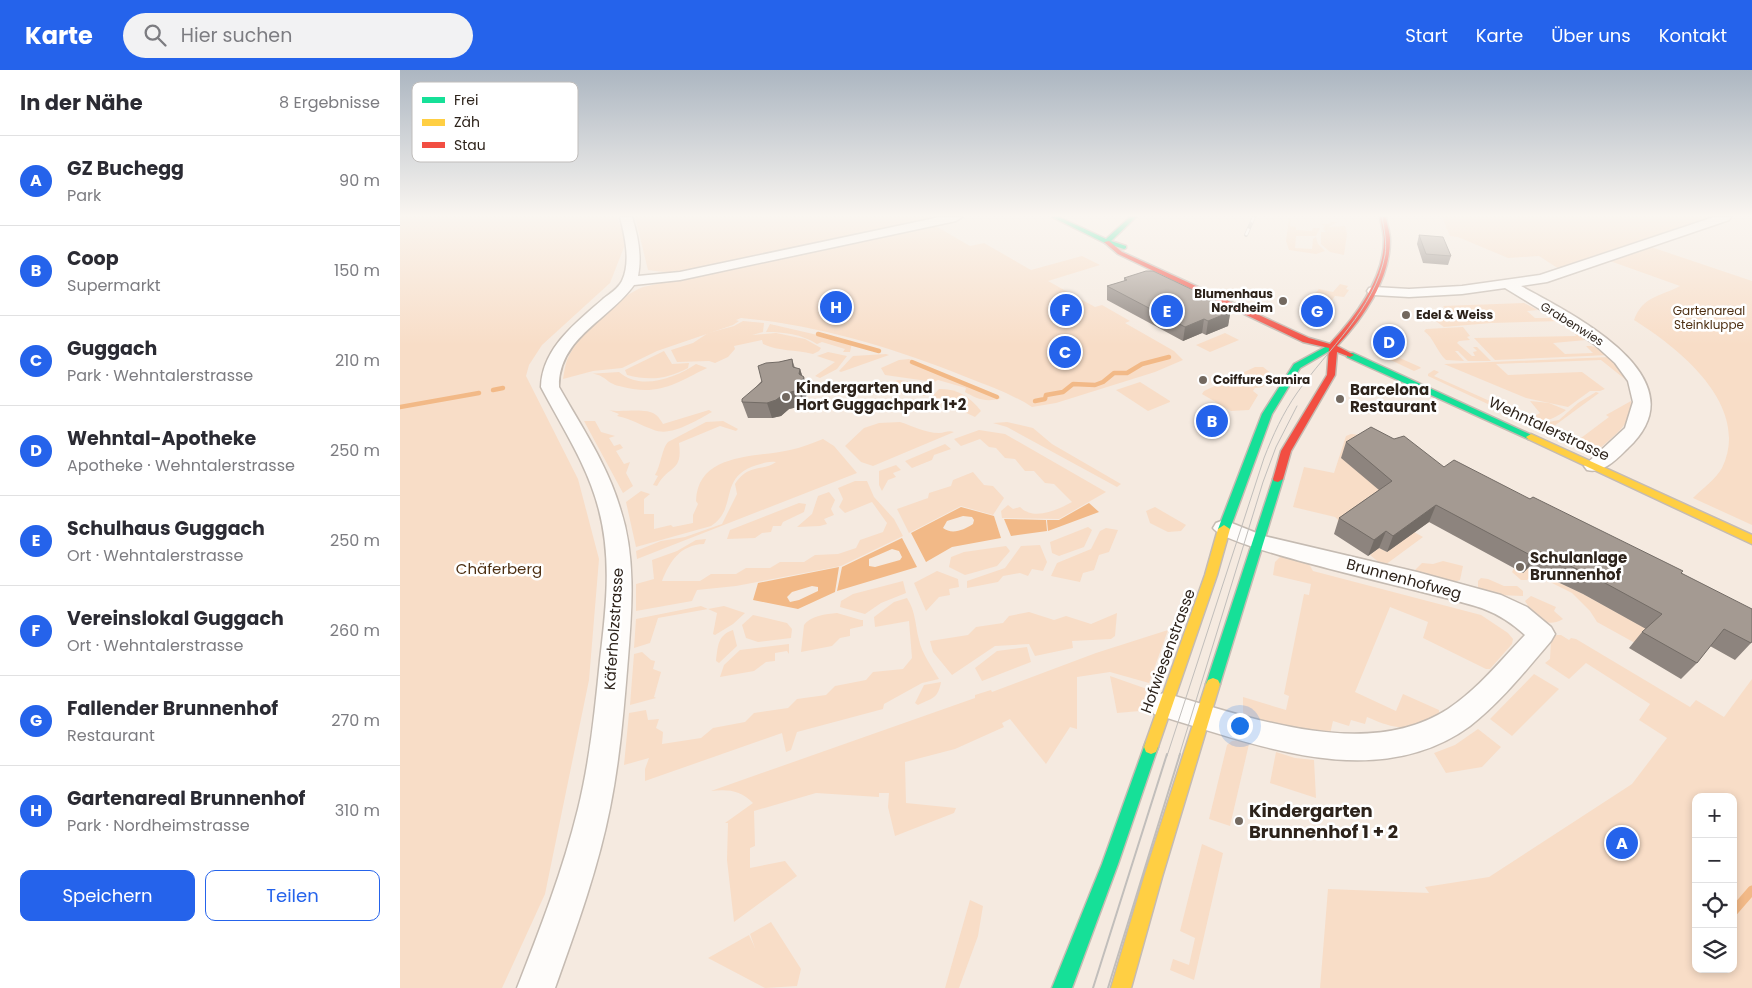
<!DOCTYPE html>
<html lang="de">
<meta charset="utf-8">
<style>
:root{--surface:#fff;--page:#f2f2f3;--text:#2b2b33;--muted:#7c7c81;--line:#e1e1e2;--accent:#2563eb}
body{margin:0;font-family:Poppins,sans-serif;background:var(--page);color:var(--text)}
.controls{position:absolute;right:15px;bottom:15px;display:grid;overflow:hidden;border-radius:10px;box-shadow:0 2px 8px #0003}
.controls button{width:45px;height:45px;display:grid;place-items:center;padding:0;border:0;border-bottom:1px solid var(--line);background:var(--surface);color:var(--text);font:25px sans-serif}
.you{position:absolute;left:839px;top:655px;width:18px;height:18px;margin:-12px;border:4px solid #fff;border-radius:50%;background:#1a73e8;box-shadow:0 0 0 8px #1a73e833}
.badge{display:grid;place-items:center;width:32px;height:32px;border-radius:50%;background:var(--accent);color:#fff;font-size:16px;font-weight:700}
.pin{position:absolute;translate:-50% -50%;border:2px solid #fff;box-shadow:0 1px 5px #0006}
.list{margin:0;padding:0;list-style:none}
h2{display:flex;justify-content:space-between;align-items:center;height:65px;margin:0;padding:0 20px;font-size:21px}
h2 small{font-size:16px;font-weight:400;color:var(--muted)}
.list li{display:grid;grid-template-columns:32px 1fr auto;gap:15px;align-items:center;box-sizing:border-box;height:90px;padding:0 20px;border-top:1px solid var(--line)}
.list b{display:block;font-size:19px;white-space:nowrap}
.list p{margin:0;font-size:16px;white-space:nowrap;color:var(--muted)}
.list em{font-size:16px;font-style:normal;color:var(--muted)}
.actions{display:flex;gap:10px;padding:15px 20px}
.actions a{flex:1;padding:11px 0;border:1px solid var(--accent);border-radius:10px;text-align:center;font-size:18px;color:var(--accent)}
.actions .main{background:var(--accent);color:#fff}
.icon{flex:none;width:28px;height:28px;fill:none;stroke:currentColor;stroke-width:2;stroke-linecap:round;stroke-linejoin:round}
.map{position:relative;flex:none;width:1352px;height:918px;overflow:hidden}
header{display:flex;align-items:center;gap:30px;box-sizing:border-box;height:70px;padding:0 25px;background:var(--accent);color:#fff}
header strong{font-size:24px}
nav{display:flex;gap:28px;margin-inline-start:auto;font-size:18px}
.search{width:350px;height:45px;background:var(--page);display:flex;align-items:center;gap:12px;box-sizing:border-box;padding:0 18px;border-radius:28px;color:var(--muted);font-size:19px}
main{display:flex}
aside{flex:1;background:var(--surface)}
.map>svg:first-child{display:block}
</style>
<header>
<strong>Karte</strong>
<div class="search"><svg class="icon" aria-label="search" viewBox="0 0 24 24"><circle cx="10" cy="10" r="6"/><path d="M15 15l6 6"/></svg>Hier suchen</div>
<nav><a>Start</a><a>Karte</a><a>Über uns</a><a>Kontakt</a></nav>
</header>
<main>
<aside>
<h2>In der Nähe<small>8 Ergebnisse</small></h2>
<ul class="list">
<li><span class="badge">A</span><div><b>GZ Buchegg</b><p>Park</p></div><em>90 m</em></li>
<li><span class="badge">B</span><div><b>Coop</b><p>Supermarkt</p></div><em>150 m</em></li>
<li><span class="badge">C</span><div><b>Guggach</b><p>Park · Wehntalerstrasse</p></div><em>210 m</em></li>
<li><span class="badge">D</span><div><b>Wehntal-Apotheke</b><p>Apotheke · Wehntalerstrasse</p></div><em>250 m</em></li>
<li><span class="badge">E</span><div><b>Schulhaus Guggach</b><p>Ort · Wehntalerstrasse</p></div><em>250 m</em></li>
<li><span class="badge">F</span><div><b>Vereinslokal Guggach</b><p>Ort · Wehntalerstrasse</p></div><em>260 m</em></li>
<li><span class="badge">G</span><div><b>Fallender Brunnenhof</b><p>Restaurant</p></div><em>270 m</em></li>
<li><span class="badge">H</span><div><b>Gartenareal Brunnenhof</b><p>Park · Nordheimstrasse</p></div><em>310 m</em></li>
</ul>
<div class="actions"><a class="main">Speichern</a><a>Teilen</a></div>
</aside>
<div class="map">
<svg width="1352" height="918" viewBox="0 0 1352 918">
<rect width="100%" height="100%" fill="#f5eae0"/>
<g fill="#f8ddc7" fill-rule="evenodd">
<polygon points="0,147 217,147 226,172 210,213 142,275 129,295 126,306 178,409 199,489 189,610 145,824 102,918 0,918"/>
<polygon points="235,147 538,147 272,203 248,200"/>
<polygon points="1042,147 1310,147 1159,199 1139,186 1108,188 1058,167 1050,166"/>
<polygon points="889,148 891,148 890,156 896,157 896,160 912,161 913,158 920,158 916,166 896,166 895,178 912,179 913,169 916,167 918,174 925,181 916,184 889,180 886,171"/>
<polygon points="931,152 938,152 928,157 945,156 947,164 944,185 930,182 921,174 921,162 926,162 923,159 925,156 921,154 929,154"/>
<path d="M532,154l38,22 14,-3 47,27 51,-14 18,9 -52,16 47,26 7,-2 28,16 -5,2 49,28 9,9 -28,12 -99,31 -24,4c-20,-13 -43,-21 -66,-30 -72,-29 -148,-52 -225,-59l-5,2 3,1 -6,4 -76,26 -35,17 -29,3 -30,8c1,-6 2,-13 4,-19 12,-27 49,-62 76,-73z"/>
<path d="M1251,177l101,34v244l-59,-27c9,-9 23,-19 29,-30 30,-62 -43,-120 -88,-148 9,-24 25,-23 46,-34l-70,-25z"/>
<polygon points="940,214 948,216 946,219 949,220 944,227 935,226 930,233 911,228 919,219 933,222"/>
<polygon points="1124,233 1138,240 1127,241 1135,248 1155,248 1162,251 1091,253 1044,257 1037,252 1030,243 1050,244 1043,236"/>
<path d="M343,251l21,2 -1,9 -11,3 24,-2 29,6 16,9 -2,3 -6,3c-19,-5 -33,-2 -50,-10l-1,-4 -28,6 1,3 -7,8 -13,6 -6,-2 -32,1 -6,-12 22,-7 15,-10 26,-7z"/>
<path d="M370,254l82,19 -2,9h-7l2,-3 -23,-7 -5,2c-16,-10 -33,-12 -51,-12z"/>
<path d="M1063,257l7,9 -3,1 3,3 -11,1 -2,2 15,13h3l-2,-4 4,-1 -4,-4h4l14,14h-23l-10,-10h-3l9,10 -18,-1c-9,-8 -12,-22 -22,-29l2,-2z"/>
<polygon points="825,263 839,270 810,282 796,275"/>
<path d="M1175,264h8l5,3 -2,3 -33,3 12,11 28,-1 -7,-7c10,0 16,2 23,9l-114,5 -21,-22 102,-2z"/>
<polygon points="975,277 1020,297 1021,298 1014,301 980,285 975,281"/>
<path d="M264,281l8,13 17,-1 -1,5c-21,11 -38,13 -61,7l-2,-5z"/>
<polygon points="428,282 447,286 437,299 420,308 415,306 435,292 417,286"/>
<polygon points="486,284 489,285 441,302 439,301 453,286"/>
<polygon points="1210,287 1226,310 1201,290 1096,294 1108,305 1182,302 1205,319 1200,321 1190,321 1168,337 1126,328 1044,294"/>
<path d="M509,289l92,39c-14,5 -24,1 -36,-6l1,-4 -28,-8 -4,2 -49,-7 -4,-7 18,-8z"/>
<path d="M296,294l11,4c-33,16 -49,29 -88,18 -14,-3 -15,-14 -32,-12l32,-2c21,19 57,6 77,-8z"/>
<polygon points="855,297 863,297 872,304 863,317 855,318 853,321 858,325 849,340 831,341 802,324 804,321"/>
<polygon points="1034,300 1039,302 1034,306 1112,341 1118,337 1121,341 1115,343 1107,343 1028,306 1028,304"/>
<path d="M499,310l31,4 3,6 -7,6c-16,-3 -31,-3 -47,-5l11,-9z"/>
<polygon points="740,312 770,331 770,332 748,341 716,320"/>
<path d="M539,319c18,-1 31,8 42,22l-6,6 -43,-20z"/>
<path d="M1196,322l3,1 -49,36 27,12 32,-24 -3,-2 25,-14c3,21 -17,35 -31,47l-20,-2 -46,-21 25,-5 19,-17z"/>
<path d="M1130,331l19,2 17,7c-9,8 -29,16 -41,11l15,-8z"/>
<path d="M209,340c11,3 38,-3 47,5 3,2 5,6 7,9l46,-14 3,2c-15,8 -41,25 -58,18 -14,-5 -22,-11 -37,-14l2,-2z"/>
<polygon points="184,351 195,351 201,362 215,366 209,368 214,376 220,374 223,378 216,381 224,394 230,392 226,403 233,416 223,423"/>
<path d="M323,351l15,8 -2,2 -16,-5 -41,17c4,30 -10,21 -22,43l-4,-1 5,-9 -3,-1c6,-10 7,-27 13,-33l38,-20z"/>
<path d="M500,352c13,4 25,11 39,11 6,0 9,-3 15,-1l-81,34 -12,-4 -16,-16 19,-18 15,-5z"/>
<polygon points="607,352 633,358 652,374 721,414 717,417 607,357 593,353"/>
<path d="M579,360l26,4 101,58 -47,27 -57,-1 -1,-7 7,-6 5,4 7,-2c14,14 37,3 52,-5l-18,-18 -9,-1 -11,-12h-9l-10,-12 -10,-1 -9,-10 -7,-1 -9,-8 -19,7 -7,-7z"/>
<polygon points="951,364 960,365 994,423 944,455 935,447 893,437 904,397 934,403 946,366"/>
<path d="M423,369l11,7 23,27 -220,86 -1,-8 25,-10 24,-4 37,-13 15,-30 -2,-10c14,-21 27,-12 41,-22 -7,-1 -12,1 -19,3 -40,12 -18,43 -46,61l-75,21 -10,-45 15,-11 9,3 -6,5v15h10v15l17,-4 2,2 20,-4v-8l5,-11 -2,-3c2,-49 60,-43 94,-51 11,-2 22,-7 33,-11z"/>
<polygon points="545,374 551,379 534,385 532,390 512,398 505,391"/>
<polygon points="496,395 501,400 493,403 496,407 488,410 482,421 479,415 479,401"/>
<polygon points="573,402 584,415 593,416 604,428 593,445 561,436 509,463 497,439 528,428 529,423 551,416 553,410"/>
<path d="M455,411h12l7,16 20,22 9,17 -62,30 -105,20 -39,4 -5,11 -56,10v-27l18,-5 -2,-19 25,-9 19,-11 10,-1 -2,5c-24,1 -34,17 -42,37h38l11,-7h25l10,-6h24l10,-6h24l11,-7 23,-1 18,-6 4,-8 23,-8 4,-9 -15,-21 -27,11 -6,-6 4,-8 -5,-11z"/>
<polygon points="429,422 435,430 431,439 434,445 424,449 427,454 420,456 397,457 412,444 418,426"/>
<polygon points="399,433 406,434 404,442 383,452 381,456 373,456 371,462 362,463 355,468 327,469 330,460"/>
<polygon points="755,437 786,455 781,461 768,462 750,453 746,441"/>
<polygon points="688,457 692,460 684,477 659,486 652,483 650,472"/>
<polygon points="706,458 718,460 709,482 699,485 694,500 683,503 680,512 651,506 657,493 691,479 700,461"/>
<polygon points="1014,462 1023,467 985,495 981,494 970,485 979,478 987,482"/>
<polygon points="640,475 647,492 643,501 632,499 628,506 620,503 603,506 598,512 567,518 567,511 605,498 621,476"/>
<polygon points="606,476 610,481 597,496 565,505 549,497 551,487 564,482"/>
<path d="M889,485l17,4 7,12 168,44 27,18 5,6 -1,5 -22,25h-4l-63,-31 5,-16 -38,-15 -35,85 41,19 7,-17 36,16v4c-31,17 -40,17 -72,3l-2,7 -14,-4 -2,6 -16,-5 -3,13 -45,-7 -42,-13v-17l43,13 3,-14 -5,-2 20,-100 5,1 2,-11 -38,-9 2,-13 5,-5z"/>
<polygon points="1043,491 1063,496 1060,510 1054,512 1018,505 1015,500 1022,493 1033,494"/>
<polygon points="1114,498 1123,503 1128,498 1183,524 1247,559 1235,573 1197,552 1190,541 1172,523 1134,504 1127,510 1121,510 1112,502"/>
<polygon points="537,501 558,509 559,517 549,519 550,525 539,527 526,541 514,513"/>
<polygon points="1081,508 1088,509 1104,516 1117,516 1123,521 1123,526 1098,525 1081,522 1078,517 1078,511"/>
<polygon points="503,511 506,523 481,533 465,544 440,537 441,531 453,524"/>
<path d="M1131,526l25,11 -2,4 9,8c-19,11 -29,-4 -38,-18z"/>
<path d="M507,528c9,14 8,27 12,42 3,14 13,27 20,39l-17,4 -38,21 -1,5 -86,23 -6,18 -5,2 -4,-19 -137,48v-12l4,-11 -25,7 5,-52 17,-3 2,10 11,-1 -3,9 7,4 -1,12 39,-6 12,-10 32,-6 9,-9 34,-5 9,-9 29,-4 9,-9 31,-6 7,-8 30,-3 9,-11 -3,-37 -34,6 -1,-10 20,-15z"/>
<polygon points="301,536 308,539 324,536 345,543 333,554 315,565 313,564 317,543 308,539 258,548 250,573 234,578 236,549"/>
<polygon points="629,542 654,550 666,546 691,554 717,543 715,566 711,569 672,571 673,578 635,586 629,574 595,576 552,605 533,582 530,571 568,565 576,557 603,553 609,546"/>
<path d="M437,543l24,7h2v6l-13,3v7l-10,2 -8,8 -31,6 3,-27c6,-9 22,-11 33,-12z"/>
<polygon points="353,545 387,553 392,559 391,568 358,572 346,568 342,555"/>
<path d="M333,560l4,16 -18,17 -3,-2c2,-16 2,-26 17,-31z"/>
<path d="M768,560l-19,53 -39,-11 -33,5v52l-7,-2 -24,37 -36,-45 -8,4 2,4 -49,22 -50,13 1,41 50,5 -2,5 -59,23 -7,-29 1,-14h-10v4l-63,-4 -62,18 1,35 -5,2v20l35,-7 12,15 -63,46 -7,-62 1,-37h-3l28,-20c-12,-13 -26,-14 -42,-12l264,-93v-3l16,-5 1,2 104,-39z"/>
<path d="M1153,565h8l8,5 2,-2 5,1 114,68 6,-7 28,17 28,-38v309h-432l8,-99 101,4 -4,-6 64,-10 143,-93 35,-46 -28,-18 11,-16 -64,-41 -17,16 -24,-16 5,-4 1,-18zM1296,727h37v172h-37z"/>
<polygon points="389,574 389,584 387,581 375,583 375,591 366,592 354,601 320,607 324,595 340,580"/>
<polygon points="627,577 631,592 582,611 575,598 597,581"/>
<polygon points="242,582 251,590 255,591 253,599 261,602 254,627 256,628 230,635 234,584"/>
<polygon points="1134,604 1159,619 1112,666 1090,649"/>
<polygon points="710,606 747,619 740,641 717,643"/>
<path d="M541,612c-3,17 -9,16 -23,23l-3,-2 9,-18z"/>
<polygon points="1078,659 1101,677 1082,697 1046,703 1034,683 1055,675"/>
<polygon points="837,670 849,674 830,756 809,749 827,675 832,671"/>
<polygon points="876,682 895,688 914,690 916,728 870,713"/>
<polygon points="802,774 823,783 794,910 770,900 773,889 789,895 795,868 780,861"/>
<polygon points="570,830 583,836 578,866 559,918 545,918"/>
<polygon points="371,852 401,899 397,916 365,918 308,888 349,865 355,878 350,864"/>
</g>
<g fill="#f2b987" fill-rule="evenodd">
<polygon points="689,433 699,442 648,461 647,450 659,450"/>
<path d="M561,437l33,9 7,22 -49,9 -26,15 -15,-29zM563,446l9,1 2,3 -1,4c-9,6 -21,11 -30,4l4,-7z"/>
<polygon points="604,449 646,450 647,461 611,466"/>
<path d="M502,468l15,29 -80,24 5,-24zM492,479l7,2 3,6 -2,3 -25,7 -6,-1v-7z"/>
<path d="M439,497l-4,25 -37,17 -45,-9 5,-17zM412,516l6,1v4l-19,9 -9,2 -3,-5 5,-5z"/>
</g>
<g fill="none" stroke-linecap="round" stroke-linejoin="round">
<g stroke="#f2b987" stroke-width="4.5">
<polyline points="418,264 479,281"/>
<polyline points="512,292 597,327"/>
<polyline points="93,320 103,318"/>
<polyline points="635,331 645,329 646,325 663,322 673,314 695,315 703,312 714,303 727,303 742,294 769,287"/>
<polyline points="0,337 79,323"/>
</g>
<polyline stroke="#f2b987" stroke-width="9" points="1333,842 1352,820"/>
<defs>
<g id="street">
<path d="M220,147h12c6,19 10,39 6,59l42,-4 260,-55h22l-6,4 -276,59 -46,5c-25,35 -76,53 -75,102 22,39 48,77 61,121 16,48 12,100 8,150 -4,50 -8,100 -18,150 -12,61 -34,121 -55,180h-38c23,-59 46,-118 61,-179 12,-49 17,-99 22,-149 6,-50 12,-101 -1,-150 -11,-44 -37,-83 -58,-123 1,-39 35,-64 62,-88 6,-5 15,-10 19,-18 9,-19 3,-44 -2,-64z"/>
<path d="M1314,147h17l-2,3 -182,62 -26,4c51,28 182,92 107,162 -11,11 -25,26 -41,22l-3,-4 41,-38 8,-26 -5,-21 -13,-18 -21,-19 -25,-17 -64,-39 -43,6 -53,3 -35,-2 -5,-1 -2,-3 2,-3 5,-1 35,2 53,-3 78,-11z"/>
<path d="M824,450l40,16 153,36 84,23 26,12 24,20 4,7 -4,7c-25,29 -50,61 -81,85 -92,67 -210,20 -306,-9l-10,-3 -4,-9 4,-9 10,-3c86,24 202,69 284,16 30,-20 53,-49 77,-74 -12,-11 -25,-20 -41,-26 -41,-15 -257,-59 -271,-81l3,-5z"/>
</g>
<g id="fast">
<polygon points="652,147 659,147 706,169 730,147 736,147 711,171 726,176 726,178 724,179 705,173"/>
<polygon points="929,275 936,277 900,298 872,344 830,459 824,463 820,462 818,459 862,344 894,294"/>
<polygon points="947,283 953,283 1136,367 1134,369 1128,369 947,287"/>
<polygon points="878,406 883,409 820,614 818,618 813,620 808,618 806,614 873,409"/>
<polygon points="751,670 756,672 758,677 718,794 672,918 652,918 702,794 744,677 746,672"/>
</g>
<g id="slow">
<polygon points="1131,364 1352,465 1352,474 1128,369 1126,367"/>
<polygon points="824,455 830,459 817,505 758,677 756,682 751,684 746,682 744,677 805,505 818,459"/>
<polygon points="813,608 818,610 820,614 762,807 731,918 711,918 744,807 806,614 808,610"/>
</g>
<path id="jam" d="M980,147h6c1,8 4,15 4,23 0,40 -27,78 -53,106l17,9 -4,2 -13,-5 -2,23 -44,76 -8,28 -5,3 -4,-1 -1,-2 8,-28 46,-76 2,-27 -26,-6 -185,-88 -14,-12 5,-1 13,11 187,86 21,6c26,-28 54,-65 54,-104 0,-8 -3,-15 -4,-23z"/>
</defs>
<use href="#street" stroke="#c5bbb2" stroke-width="3"/>
<use href="#fast" stroke="#c5bbb2" stroke-width="3"/>
<use href="#slow" stroke="#c5bbb2" stroke-width="3"/>
<use href="#jam" stroke="#c5bbb2" stroke-width="3"/>
<use href="#street" fill="#fefcfa" fill-rule="evenodd"/>
<use href="#fast" fill="#16e098" fill-rule="evenodd"/>
<use href="#slow" fill="#ffcf43" fill-rule="evenodd"/>
<use href="#jam" fill="#f24e42" fill-rule="evenodd"/>
<g stroke="#c1bebb" stroke-width="1">
<path d="M767,686l97,-298c9,-23 19,-45 33,-65 30,-43 78,-84 88,-138 2,-12 -1,-26 -3,-38"/>
<polyline points="779,686 863,412 876,377 897,336"/>
</g>
<g stroke="#c1bebb" stroke-width="2">
<polyline points="693,918 767,684"/>
<polyline points="708,918 780,684"/>
</g>
<defs>
<polyline id="rail" points="846,165 854,147"/>
</defs>
<use href="#rail" stroke="#c1bebb" stroke-width="4"/>
<use href="#rail" stroke="#fff" stroke-width="2.5" stroke-dasharray="7" stroke-linecap="butt"/>
</g>
<g fill="#8d847e">
<polygon points="1019,165 1051,186 1048,195 1023,193 1017,174"/>
<polygon points="724,208 831,238 828,256 806,265 802,263 783,271 707,230 707,216 724,211"/>
<polygon points="392,289 395,298 400,299 408,322 402,336 389,339 381,346 372,348 348,348 342,332 379,292"/>
<polygon points="946,372 1044,397 1130,429 1282,503 1351,573 1335,590 1310,576 1297,593 1281,609 1229,578 1242,562 1246,559 1183,524 1128,498 1123,503 1029,452 987,482 979,478 968,486 934,464 939,448 979,420 941,388"/>
</g>
<g fill="#736c66">
<polygon points="831,238 828,256 806,265 808,251"/>
<polygon points="804,249 802,263 783,271 785,257"/>
<polygon points="400,299 403,309 404,307 408,322 402,336 389,339 381,346 372,348 367,333 399,304"/>
<polygon points="1036,435 1029,452 987,482 993,466"/>
<polygon points="986,461 979,478 968,486 974,470"/>
<polygon points="1138,481 1128,498 1123,503 1132,486"/>
</g>
<g fill="#a49a92" stroke="#736c66">
<polygon points="1019,165 1043,167 1051,186 1026,184"/>
<polygon points="746,201 753,201 831,238 827,240 830,242 808,251 804,249 785,257 707,216 727,210 724,208"/>
<polygon points="392,289 393,297 400,299 399,304 404,307 398,320 384,324 376,330 367,333 342,332 342,329 362,312 358,296 366,293 379,292"/>
<polygon points="971,357 994,369 1004,366 1044,397 1054,390 1130,429 1133,427 1283,501 1281,503 1352,539 1352,571 1351,573 1324,559 1297,593 1242,562 1262,544 1194,507 1138,481 1132,486 1036,435 993,466 986,461 974,470 939,448 992,411 946,372"/>
</g>
<linearGradient id="sky" x2="0" y2="1"><stop stop-color="#acb6c1"/><stop offset="0.53" stop-color="#faf6f1"/><stop offset="1" stop-color="#faf6f1" stop-opacity="0"/></linearGradient>
<rect width="1352" height="275" fill="url(#sky)"/>
<g fill="#736960" stroke="#fff" stroke-width="2">
<circle cx="883" cy="231" r="5"/>
<circle cx="1006" cy="245" r="5"/>
<circle cx="803" cy="310" r="5"/>
<circle cx="386" cy="327" r="5"/>
<circle cx="940" cy="329" r="5"/>
<circle cx="1120" cy="497" r="5"/>
<circle cx="839" cy="751" r="5"/>
</g>
<g text-anchor="middle" stroke-width="5" stroke-linejoin="round" paint-order="stroke">
<g font-size="12" font-weight="bold" fill="#2d231b" stroke="#fff" text-anchor="start">
<text x="873" y="228" text-anchor="end">Blumenhaus<tspan x="873" dy="14">Nordheim</tspan></text>
<text x="1016" y="249">Edel &amp; Weiss</text>
<text x="813" y="314">Coiffure Samira</text>
</g>
<g font-size="12" fill="#4e3013" stroke="#fff">
<text x="1309" y="245">Gartenareal<tspan x="1309" dy="14">Steinkluppe</tspan></text>
</g>
<g font-size="12" fill="#2d231b" stroke="#fff">
<text transform="translate(1172 254) rotate(32)" y="4">Grabenwies</text>
</g>
<g font-size="15" font-weight="bold" fill="#2d231b" stroke="#fff" text-anchor="start">
<text x="396" y="323">Kindergarten und<tspan x="396" dy="17">Hort Guggachpark 1+2</tspan></text>
<text x="950" y="325">Barcelona<tspan x="950" dy="17">Restaurant</tspan></text>
<text x="1130" y="493">Schulanlage<tspan x="1130" dy="17">Brunnenhof</tspan></text>
</g>
<g font-size="15" fill="#2d231b" stroke="#fff">
<text transform="translate(1149 359) rotate(25)" y="5">Wehntalerstrasse</text>
<text transform="translate(1004 509) rotate(15)" y="5">Brunnenhofweg</text>
<text transform="translate(214 559) rotate(-86)" y="5">Käferholzstrasse</text>
<text transform="translate(768 581) rotate(-70)" y="5">Hofwiesenstrasse</text>
</g>
<g font-size="15" fill="#4e3013" stroke="#fff">
<text x="99" y="504">Chäferberg</text>
</g>
<g font-size="18" font-weight="bold" fill="#2d231b" stroke="#fff" text-anchor="start">
<text x="849" y="747">Kindergarten<tspan x="849" dy="21">Brunnenhof 1 + 2</tspan></text>
</g>
</g>
<rect x="12" y="12" width="166" height="80" rx="8" fill="#fff" stroke="#c0bdbb" stroke-width="1"/>
<rect x="22" y="27" width="23" height="6" fill="#16e098"/>
<rect x="22" y="49" width="23" height="7" fill="#ffcf43"/>
<rect x="22" y="72" width="23" height="6" fill="#f24e42"/>
<g font-size="14" fill="#2d231b">
<text x="54" y="35">Frei</text>
<text x="54" y="57">Zäh</text>
<text x="54" y="80">Stau</text>
</g>
</svg>
<div class="controls">
<button>+</button>
<button>−</button>
<button><svg class="icon" aria-label="locate" viewBox="0 0 24 24"><circle cx="12" cy="12" r="6"/><path d="M12 2v4M12 18v4M2 12h4M18 12h4"/></svg></button>
<button><svg class="icon" aria-label="layers" viewBox="0 0 24 24"><path d="M12 4l9 5-9 5-9-5zM3 14l9 5 9-5"/></svg></button>
</div>
<div class="you"></div>
<div class="pin badge" style="left:1222px;top:773px">A</div>
<div class="pin badge" style="left:812px;top:351px">B</div>
<div class="pin badge" style="left:665px;top:282px">C</div>
<div class="pin badge" style="left:989px;top:272px">D</div>
<div class="pin badge" style="left:767px;top:241px">E</div>
<div class="pin badge" style="left:666px;top:240px">F</div>
<div class="pin badge" style="left:917px;top:241px">G</div>
<div class="pin badge" style="left:436px;top:237px">H</div>
</div>
</main>
